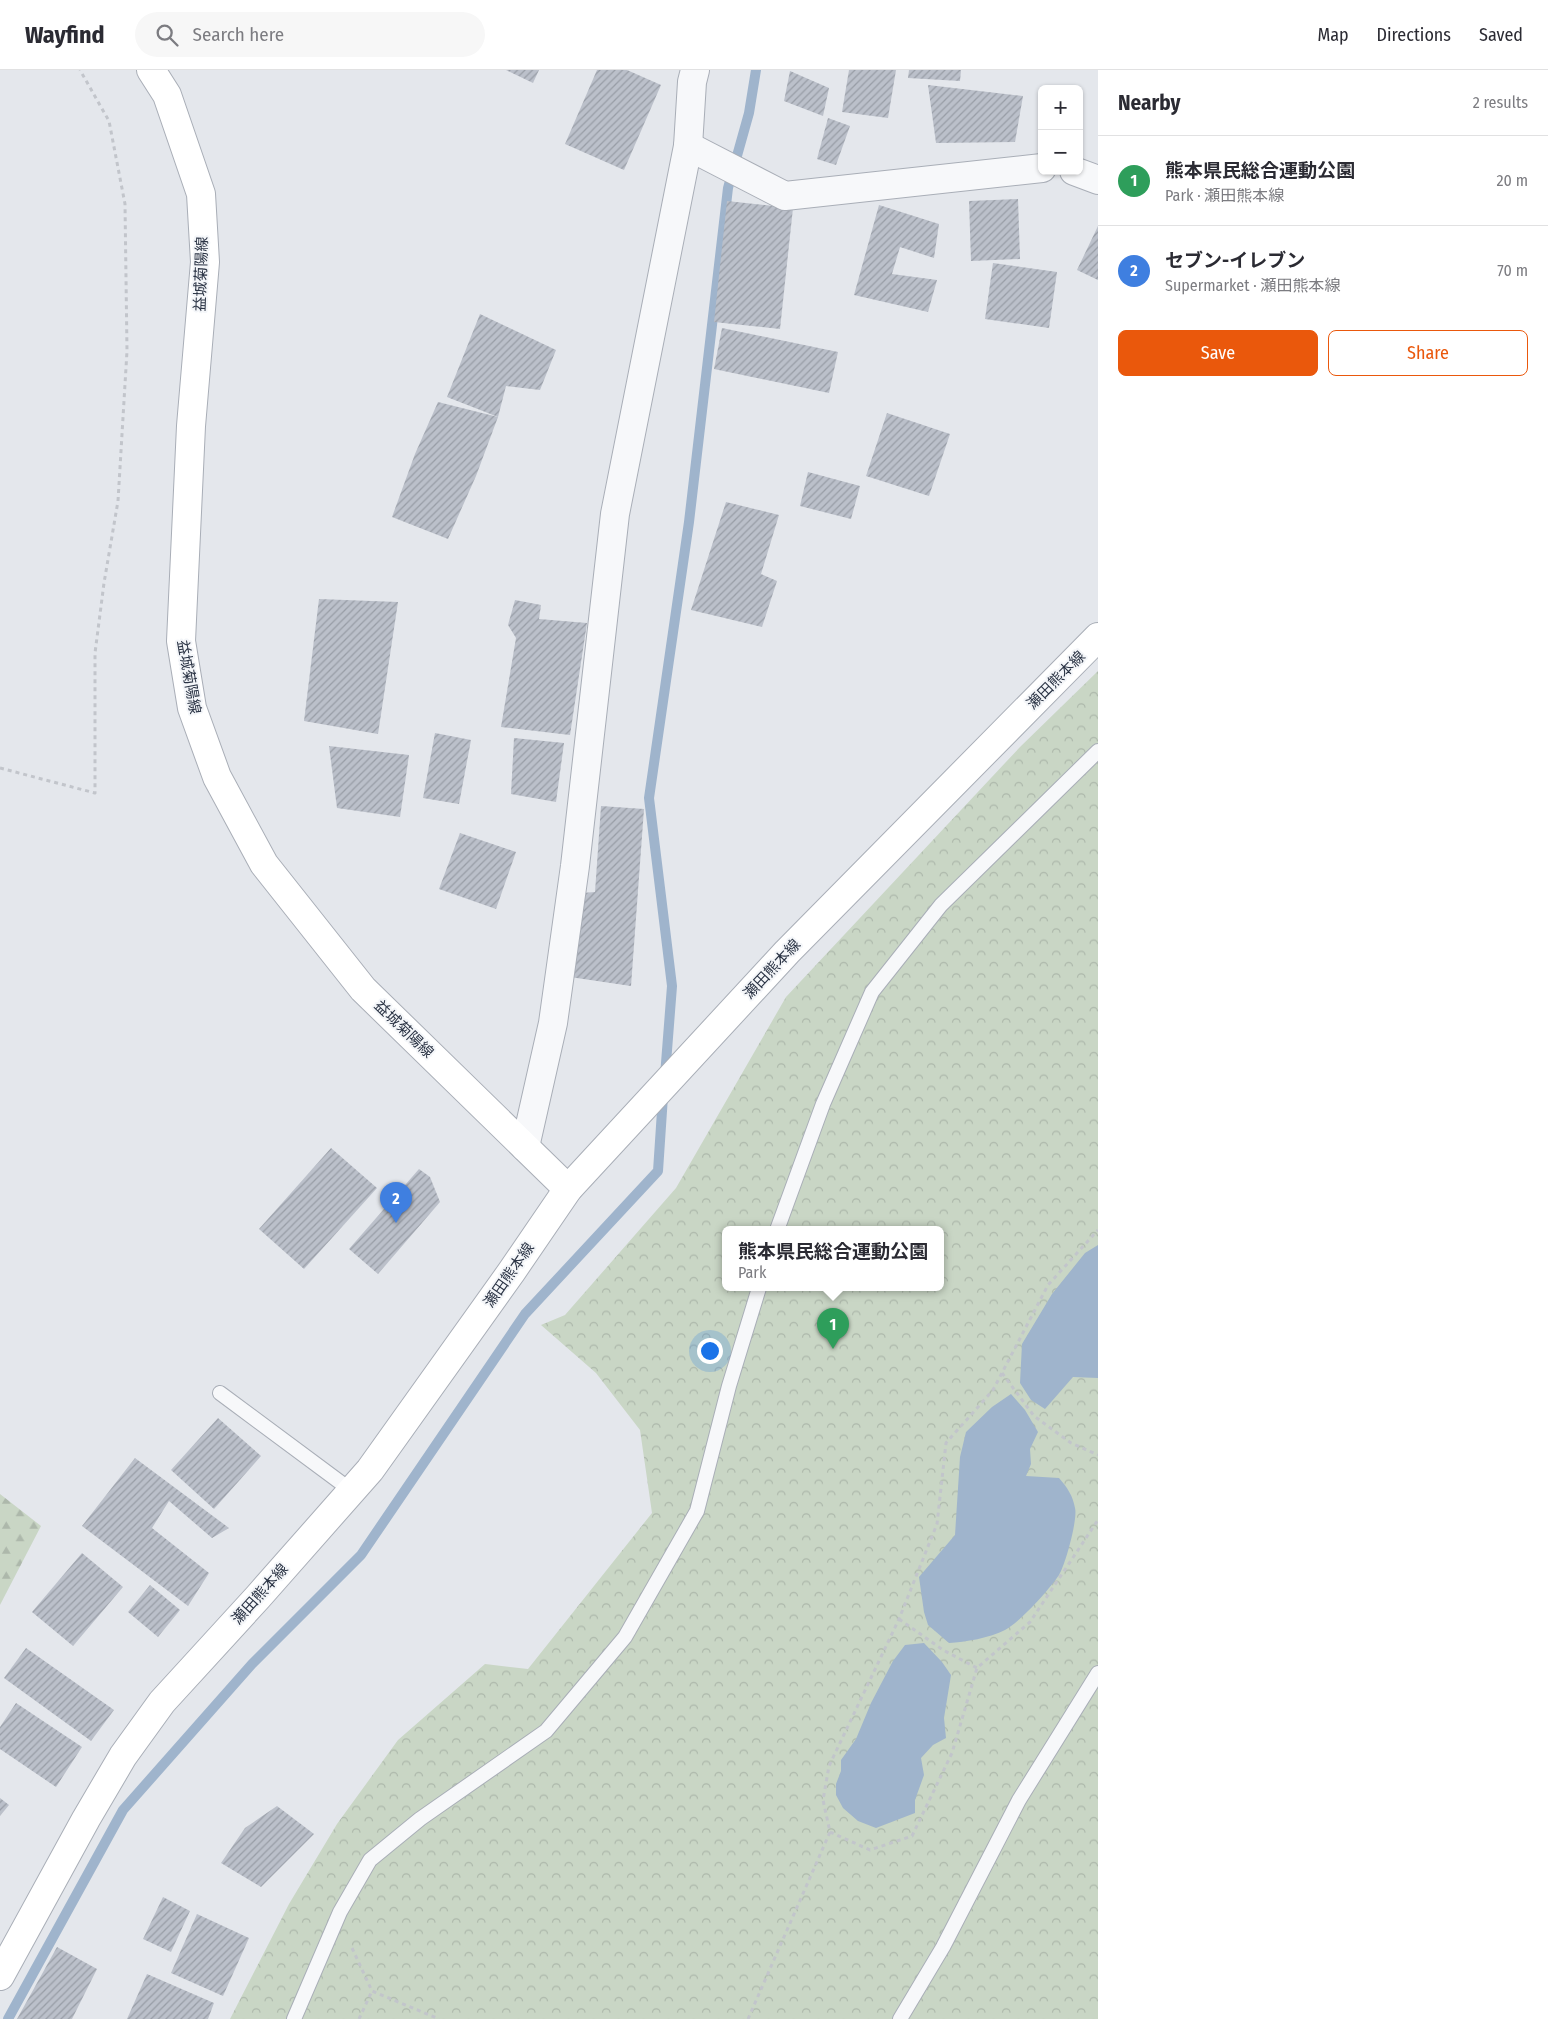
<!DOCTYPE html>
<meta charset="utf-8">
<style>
:root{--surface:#fff;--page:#f7f7f7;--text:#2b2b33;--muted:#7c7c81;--line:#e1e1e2;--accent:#ea580c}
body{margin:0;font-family:"Fira Sans Condensed","Noto Sans JP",sans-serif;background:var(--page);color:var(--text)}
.controls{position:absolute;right:15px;top:15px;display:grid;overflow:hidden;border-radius:8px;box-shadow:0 1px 4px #0004}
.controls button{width:45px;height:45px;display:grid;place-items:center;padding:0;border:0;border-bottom:1px solid var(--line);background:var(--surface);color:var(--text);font:25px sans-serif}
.you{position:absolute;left:709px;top:1280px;width:18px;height:18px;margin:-12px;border:4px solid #fff;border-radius:50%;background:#1a73e8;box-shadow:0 0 0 8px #1a73e833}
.badge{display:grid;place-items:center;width:32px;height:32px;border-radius:50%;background:var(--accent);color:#fff;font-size:16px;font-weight:700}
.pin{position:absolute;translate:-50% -41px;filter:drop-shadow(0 1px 2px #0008)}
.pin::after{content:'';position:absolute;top:26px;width:18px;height:15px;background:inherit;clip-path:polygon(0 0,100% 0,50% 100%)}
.popup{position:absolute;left:722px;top:1156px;width:222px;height:65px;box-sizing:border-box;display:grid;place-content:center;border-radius:8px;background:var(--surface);filter:drop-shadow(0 1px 4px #0005);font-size:16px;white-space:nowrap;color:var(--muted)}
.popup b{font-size:19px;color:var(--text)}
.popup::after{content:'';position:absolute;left:50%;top:100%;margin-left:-10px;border:10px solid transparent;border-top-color:var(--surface)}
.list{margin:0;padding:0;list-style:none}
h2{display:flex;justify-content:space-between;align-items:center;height:65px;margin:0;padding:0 20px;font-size:21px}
h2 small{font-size:16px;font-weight:400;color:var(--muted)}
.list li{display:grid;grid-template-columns:32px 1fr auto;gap:15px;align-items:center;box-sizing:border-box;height:90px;padding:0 20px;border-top:1px solid var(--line)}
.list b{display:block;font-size:19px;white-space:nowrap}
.list p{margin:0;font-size:16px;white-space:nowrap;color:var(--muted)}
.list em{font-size:16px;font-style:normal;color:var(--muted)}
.actions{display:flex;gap:10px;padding:15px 20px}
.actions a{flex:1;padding:11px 0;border:1px solid var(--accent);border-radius:8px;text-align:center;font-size:18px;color:var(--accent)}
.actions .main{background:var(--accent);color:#fff}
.icon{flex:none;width:28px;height:28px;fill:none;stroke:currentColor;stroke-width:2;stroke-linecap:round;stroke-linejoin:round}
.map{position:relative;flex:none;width:1098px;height:1949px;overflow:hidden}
header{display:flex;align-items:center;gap:30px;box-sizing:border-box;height:70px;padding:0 25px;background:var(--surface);border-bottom:1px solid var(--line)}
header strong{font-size:24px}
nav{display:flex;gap:28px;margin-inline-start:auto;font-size:18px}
.search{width:350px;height:45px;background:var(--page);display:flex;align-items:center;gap:12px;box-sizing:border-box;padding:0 18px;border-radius:28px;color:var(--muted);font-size:19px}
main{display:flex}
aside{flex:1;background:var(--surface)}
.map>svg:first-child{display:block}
</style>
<header>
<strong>Wayfind</strong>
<div class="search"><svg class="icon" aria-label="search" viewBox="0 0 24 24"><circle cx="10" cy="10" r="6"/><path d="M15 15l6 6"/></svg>Search here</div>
<nav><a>Map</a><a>Directions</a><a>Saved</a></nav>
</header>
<main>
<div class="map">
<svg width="1098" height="1949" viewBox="0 0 1098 1949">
<defs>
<pattern id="forest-firs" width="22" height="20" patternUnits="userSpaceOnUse" patternTransform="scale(1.25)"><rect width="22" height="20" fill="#c9d6c5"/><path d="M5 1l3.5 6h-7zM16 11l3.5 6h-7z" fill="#adb8ab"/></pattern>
<pattern id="park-crowns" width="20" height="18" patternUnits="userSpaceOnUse" patternTransform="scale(1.25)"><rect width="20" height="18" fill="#c9d6c5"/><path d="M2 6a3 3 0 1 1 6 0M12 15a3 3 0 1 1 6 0" fill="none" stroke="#adb8ab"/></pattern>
<pattern id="building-hatch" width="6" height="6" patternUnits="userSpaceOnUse" patternTransform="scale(1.25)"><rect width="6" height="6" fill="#bbc0ca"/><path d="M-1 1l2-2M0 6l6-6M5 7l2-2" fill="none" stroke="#989da6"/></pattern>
</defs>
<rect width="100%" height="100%" fill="#e4e7ec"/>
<polygon fill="url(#forest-firs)" points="0,1424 41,1456 0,1535"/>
<path fill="url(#park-crowns)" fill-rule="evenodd" d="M1098,601v1348h-868l59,-115 48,-80 61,-84 87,-76 43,5 124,-156 -12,-83 -44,-57 -55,-48 24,-10 111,-127 110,-191 234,-250zM726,1160h214v58h-214z"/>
<g fill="#9fb4cc">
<polygon points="1098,1175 1098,1308 1073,1307 1045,1339 1031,1330 1020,1313 1022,1274 1052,1224 1085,1183"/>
<path d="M1011,1324l14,16 13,22 -8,17 1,15 -5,12 33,2c8,9 14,18 16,30 3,11 -10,58 -16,67 -10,15 -39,47 -54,55 -15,8 -40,12 -56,13l-21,-18 -4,-13 -5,-35 36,-42 5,-78 6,-25 26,-25z"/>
<polygon points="924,1573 942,1592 951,1605 944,1648 946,1668 933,1675 921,1688 924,1705 915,1730 915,1743 876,1758 858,1751 843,1738 836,1725 836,1714 841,1701 841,1690 856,1669 871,1633 893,1591 905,1575"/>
</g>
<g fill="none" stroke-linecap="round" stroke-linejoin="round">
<g stroke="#9fb4cc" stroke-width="10">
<polyline points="665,1006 672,916 649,728 689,452 728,118 749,43 756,0"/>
<polyline points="8,1949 123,1740 252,1594 361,1485 525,1244 658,1101 663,1026"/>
</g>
</g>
<g fill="url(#building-hatch)">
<polygon points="506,0 539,0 533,13"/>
<polygon points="597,0 627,0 661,15 624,100 565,74"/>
<polygon points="849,0 896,0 888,48 842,42"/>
<polygon points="909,0 961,0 960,11 908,8"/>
<polygon points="790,1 829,18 823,46 784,31"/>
<polygon points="928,15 1023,26 1015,72 936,73"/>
<polygon points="828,48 850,56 836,95 817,89"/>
<polygon points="1018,129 1020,189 971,191 969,131"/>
<polygon points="727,131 793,138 780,259 714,252"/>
<polygon points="879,135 939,154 934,188 900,177 892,204 937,210 928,242 854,225"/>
<polygon points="1098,156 1098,210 1077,200"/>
<polygon points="993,193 1057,202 1049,258 985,249"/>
<polygon points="480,244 556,280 540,320 506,316 498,347 447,327"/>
<polygon points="722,258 838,282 829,323 714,299"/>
<polygon points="438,332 498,347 476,406 448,469 392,447 415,384"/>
<polygon points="887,343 950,364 929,426 866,406"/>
<polygon points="808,402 860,416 851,449 800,436"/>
<polygon points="726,432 779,445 761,504 777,511 762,557 691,540"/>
<polygon points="319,529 398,532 378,664 304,651"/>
<polygon points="515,530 541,535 539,549 587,553 570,665 501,657 516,568 508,555"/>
<polygon points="435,663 471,670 459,734 423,728"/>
<polygon points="514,668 564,673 556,732 511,724"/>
<polygon points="329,676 409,685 400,747 337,738"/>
<polygon points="601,736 644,739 631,916 570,907 582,823 595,822"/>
<polygon points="460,763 516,782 496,839 439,819"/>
<polygon points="331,1078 377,1118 304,1199 259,1159"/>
<polygon points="419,1099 430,1107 440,1132 378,1204 349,1179"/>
<polygon points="218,1348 261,1386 214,1439 171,1400"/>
<polygon points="135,1388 229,1458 212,1468 169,1431 152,1458 209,1503 188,1536 82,1456"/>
<polygon points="82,1483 123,1517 73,1576 32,1542"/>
<polygon points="150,1515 180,1540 158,1567 128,1542"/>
<polygon points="26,1578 114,1640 91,1671 4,1608"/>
<polygon points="16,1633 82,1677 56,1717 0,1679 0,1657"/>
<polygon points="0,1728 9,1735 0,1746"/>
<polygon points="277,1736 314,1764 261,1817 221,1793 245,1758"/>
<polygon points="163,1827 190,1841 171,1882 143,1869"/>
<polygon points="197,1844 249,1868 223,1926 171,1903"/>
<polygon points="57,1877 97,1899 72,1949 17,1949"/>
<polygon points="147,1904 214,1933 208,1949 127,1949"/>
</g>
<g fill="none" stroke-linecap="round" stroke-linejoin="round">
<defs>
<g id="service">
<polyline points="777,1160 823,1034 872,922 941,835 1098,681"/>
<polyline points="220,1323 352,1421"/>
<polyline points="294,1949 340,1842 370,1790 420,1749 546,1661 625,1567 697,1441 729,1316 759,1218"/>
<polyline points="900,1949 943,1877 1019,1730 1098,1603"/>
</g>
<g id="minor">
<polyline points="688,76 785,126 1042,98"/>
<polyline points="1074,101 1098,110"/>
<polyline points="525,1077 553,953 575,796 615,444 688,76 692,12 695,0"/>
</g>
<g id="secondary">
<polyline points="151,0 167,25 201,124 205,192 191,356 181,571 192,638 217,707 264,794 363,919 568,1119"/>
<polyline points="0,1906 86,1749 123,1686 162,1632 258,1527 370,1400 512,1201 568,1119 787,882 1098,567"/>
</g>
</defs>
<use href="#service" stroke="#a9aeb7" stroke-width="16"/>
<use href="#minor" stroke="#a9aeb7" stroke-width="30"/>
<use href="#secondary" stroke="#a9aeb7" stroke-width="30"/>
<g stroke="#c2c5cb" stroke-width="3" stroke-dasharray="4 4" stroke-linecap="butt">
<polyline points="0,698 95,723 95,583 104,513 118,431 127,281 125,134 109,51 80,0"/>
<polyline points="1002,1303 1034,1346 1071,1373 1098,1385"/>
<polyline points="899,1549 943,1580 977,1598"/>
<polyline points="830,1762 870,1780 912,1766 952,1683 977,1598 1030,1552 1098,1450"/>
<polyline points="352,1878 372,1921 439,1949"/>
<polyline points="359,1949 372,1921"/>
<polyline points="748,1949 830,1762 823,1730 829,1696 899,1549 937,1454 946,1373 993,1320 1048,1215 1098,1160"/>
</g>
<use href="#service" stroke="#f7f8fa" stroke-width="14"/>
<use href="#minor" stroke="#f7f8fa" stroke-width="28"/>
<use href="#secondary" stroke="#fff" stroke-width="28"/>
</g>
<g text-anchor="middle" stroke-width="4" stroke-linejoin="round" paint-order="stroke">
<g font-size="15" fill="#2b3445" stroke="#f4f6f9">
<text transform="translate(201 204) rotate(-88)" y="5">益城菊陽線</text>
<text transform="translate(189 607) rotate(80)" y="5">益城菊陽線</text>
<text transform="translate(1056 610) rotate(-45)" y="5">瀬田熊本線</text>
<text transform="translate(772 899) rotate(-47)" y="5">瀬田熊本線</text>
<text transform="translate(404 959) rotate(44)" y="5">益城菊陽線</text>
<text transform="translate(509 1205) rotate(-55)" y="5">瀬田熊本線</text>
<text transform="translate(260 1524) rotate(-48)" y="5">瀬田熊本線</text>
</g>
</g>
</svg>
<div class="controls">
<button>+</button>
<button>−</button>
</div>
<div class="you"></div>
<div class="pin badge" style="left:833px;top:1279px;background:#2e9e5b">1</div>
<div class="popup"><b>熊本県民総合運動公園</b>Park</div>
<div class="pin badge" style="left:396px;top:1153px;background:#3f7fe0">2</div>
</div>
<aside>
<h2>Nearby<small>2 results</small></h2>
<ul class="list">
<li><span class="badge" style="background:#2e9e5b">1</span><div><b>熊本県民総合運動公園</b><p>Park · 瀬田熊本線</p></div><em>20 m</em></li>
<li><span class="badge" style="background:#3f7fe0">2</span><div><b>セブン-イレブン</b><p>Supermarket · 瀬田熊本線</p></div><em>70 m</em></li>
</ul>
<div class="actions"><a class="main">Save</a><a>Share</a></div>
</aside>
</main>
